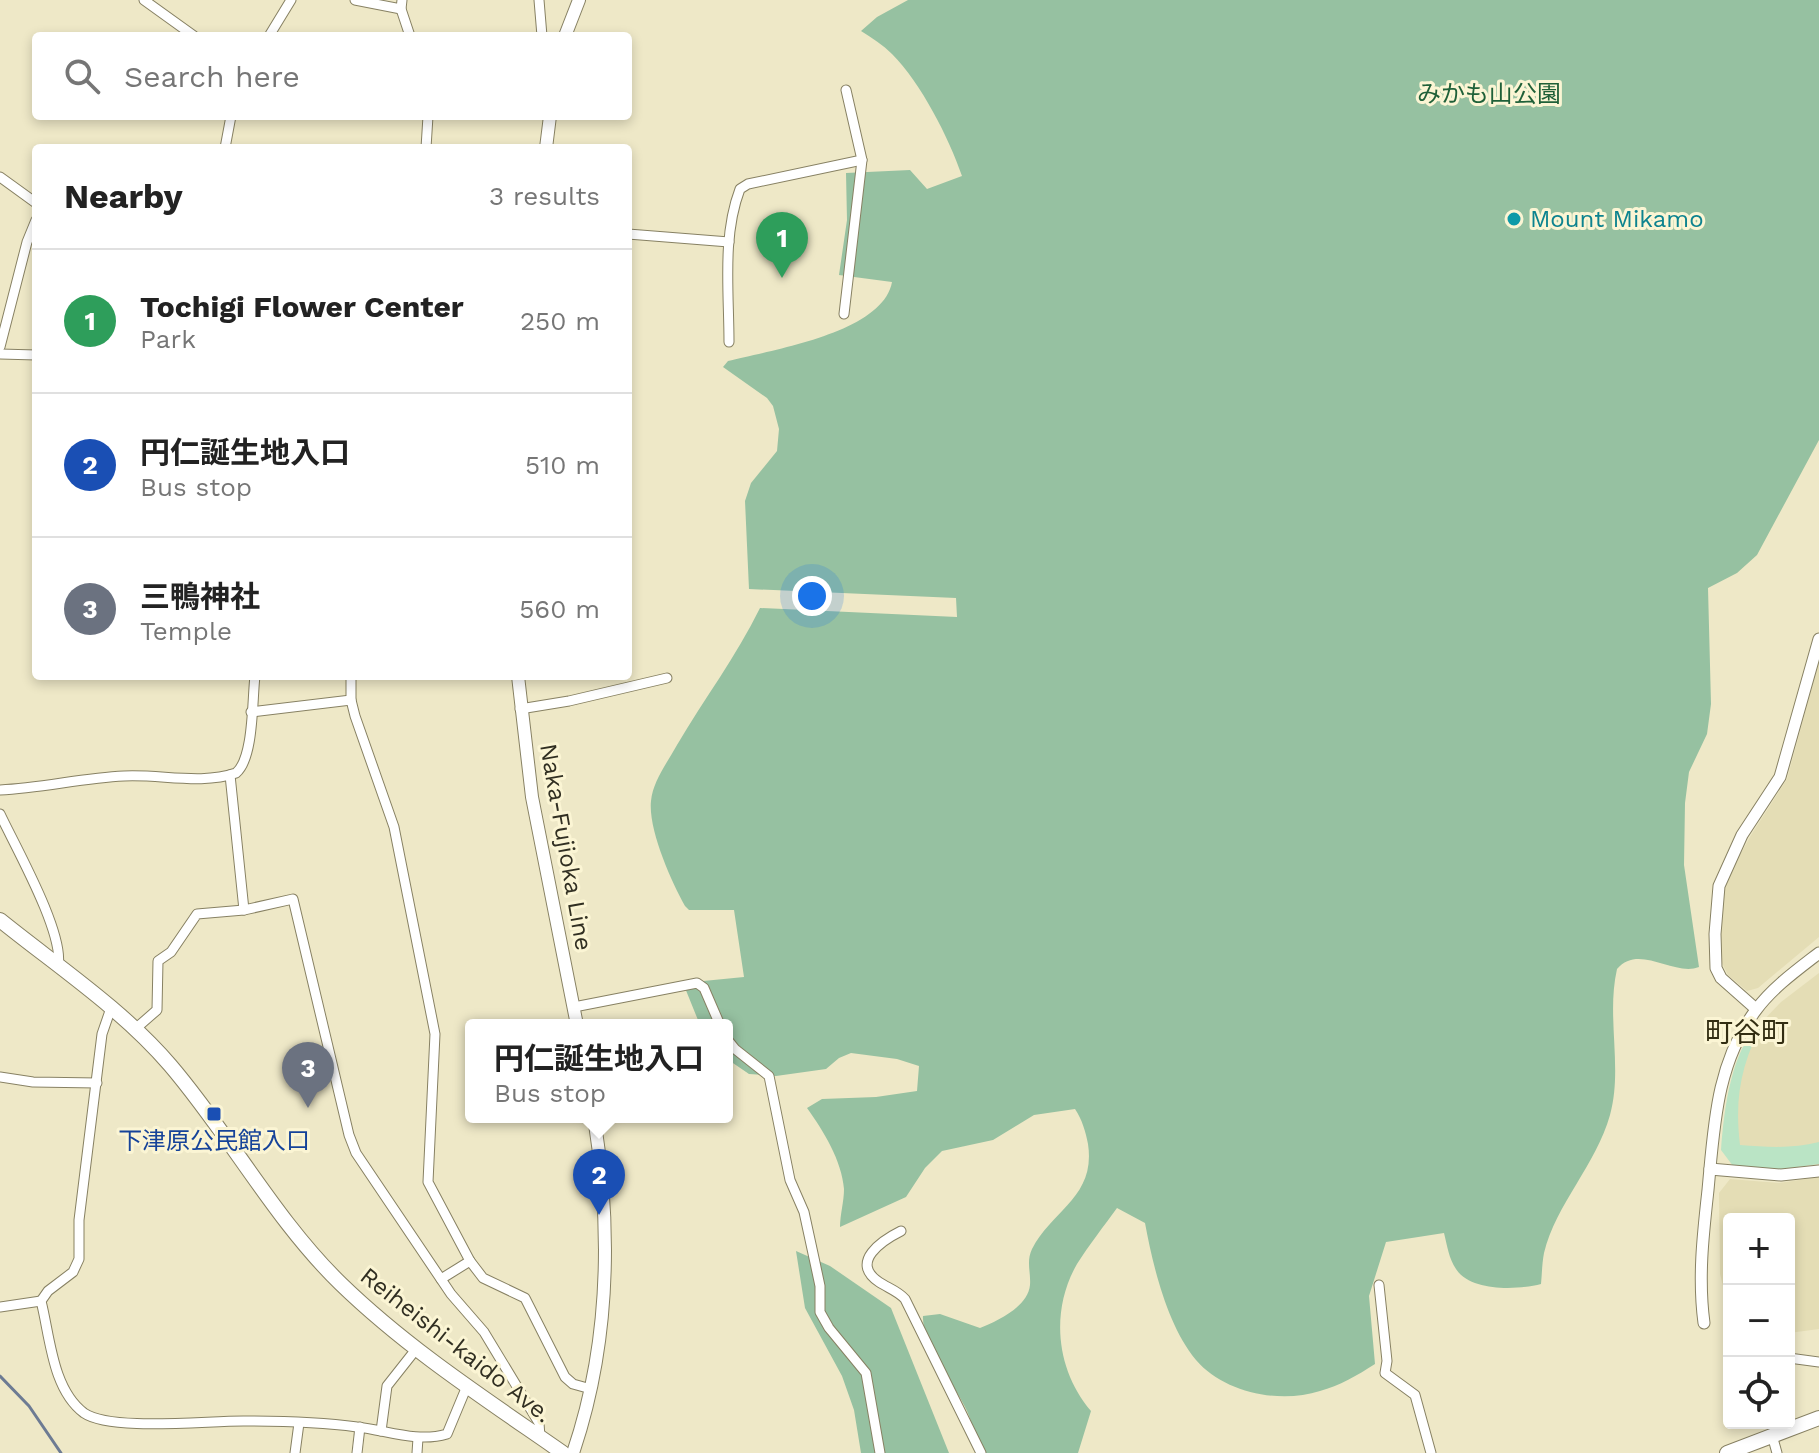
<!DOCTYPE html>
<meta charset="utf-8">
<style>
:root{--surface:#fff;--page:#f6f6f6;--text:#222;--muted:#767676;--line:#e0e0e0;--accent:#1a73e8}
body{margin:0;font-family:"Work Sans","Noto Sans JP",sans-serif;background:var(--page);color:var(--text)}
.controls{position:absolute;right:24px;bottom:24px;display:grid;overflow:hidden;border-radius:8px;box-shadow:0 4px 12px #0003}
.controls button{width:72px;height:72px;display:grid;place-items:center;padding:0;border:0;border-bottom:2px solid var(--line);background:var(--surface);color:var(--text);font:40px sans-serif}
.you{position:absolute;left:812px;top:596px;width:28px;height:28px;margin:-20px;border:6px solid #fff;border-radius:50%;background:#1a73e8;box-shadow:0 0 0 12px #1a73e833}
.badge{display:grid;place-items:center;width:52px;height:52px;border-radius:50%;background:var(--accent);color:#fff;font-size:26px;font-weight:700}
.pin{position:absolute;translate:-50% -66px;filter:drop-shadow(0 2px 4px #0008)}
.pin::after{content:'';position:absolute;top:42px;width:28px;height:24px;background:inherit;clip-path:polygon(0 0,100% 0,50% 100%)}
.popup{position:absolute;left:465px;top:1019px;width:268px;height:104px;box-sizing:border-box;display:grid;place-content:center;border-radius:8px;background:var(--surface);filter:drop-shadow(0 2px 6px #0005);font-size:26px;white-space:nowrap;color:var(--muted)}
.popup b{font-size:30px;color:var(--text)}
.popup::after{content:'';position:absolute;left:50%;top:100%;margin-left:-16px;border:16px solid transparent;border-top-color:var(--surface)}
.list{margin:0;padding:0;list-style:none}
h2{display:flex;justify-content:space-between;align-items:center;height:104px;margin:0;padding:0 32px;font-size:34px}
h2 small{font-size:26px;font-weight:400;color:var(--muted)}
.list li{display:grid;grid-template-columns:52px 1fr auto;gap:24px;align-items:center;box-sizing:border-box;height:144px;padding:0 32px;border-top:2px solid var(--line)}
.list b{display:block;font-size:30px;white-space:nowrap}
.list p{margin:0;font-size:26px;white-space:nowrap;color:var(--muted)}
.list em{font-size:26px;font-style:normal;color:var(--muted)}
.icon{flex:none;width:44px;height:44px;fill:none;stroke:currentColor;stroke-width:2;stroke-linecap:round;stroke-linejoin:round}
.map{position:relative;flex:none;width:1819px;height:1453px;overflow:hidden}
.search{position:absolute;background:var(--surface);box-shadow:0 4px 12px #0003;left:32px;top:32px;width:600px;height:88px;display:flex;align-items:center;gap:20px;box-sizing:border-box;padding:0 28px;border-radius:8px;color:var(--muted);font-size:30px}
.panel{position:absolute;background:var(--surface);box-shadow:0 4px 12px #0003;left:32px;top:144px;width:600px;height:536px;border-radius:8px}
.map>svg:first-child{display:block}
</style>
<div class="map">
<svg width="1819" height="1453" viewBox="0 0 1819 1453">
<rect width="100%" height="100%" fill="#eee8c7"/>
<g fill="#e4ddb5">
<polygon points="1819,661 1819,937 1758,988 1747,991 1728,975 1719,957 1724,893 1728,877 1751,835 1787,779"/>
<polygon points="1819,973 1819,1143 1809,1147 1738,1149 1734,1107 1740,1069 1757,1027 1781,1002"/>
<polygon points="1819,1177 1819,1329 1789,1333 1789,1219 1729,1219 1729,1310 1720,1274 1719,1193 1730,1179 1779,1183"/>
</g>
<path fill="#bae4c5" d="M1764,1019c-22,44 -30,76 -24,126 27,2 52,4 79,-3v22l-42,6 -44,-4 -12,-16c3,-40 10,-104 43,-131z"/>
<g fill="#96c1a1">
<path d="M908,0h911v440l-62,115 -20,18 -29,15 3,116 -4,30 -18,38 -4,31 -1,62 15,102c-25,10 -60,-24 -82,2 -11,48 6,99 -7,146 -14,50 -54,89 -66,138 -2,10 -2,21 -3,31 -23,6 -70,8 -85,-15 -7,-10 -9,-24 -12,-36l-58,9 -17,54 6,68c-17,11 -36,22 -55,27 -40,13 -96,2 -124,-31 -29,-35 -43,-94 -51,-137l-28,-15c-13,18 -28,37 -40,56 -27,47 -21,106 14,147l-13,42h-100c-3,-14 -5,-29 -11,-42 -11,-24 -46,-71 -44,-95l17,-2 40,14c17,-7 48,-21 50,-43 1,-13 -4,-23 2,-36 20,-39 64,-52 56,-105 -2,-11 -6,-25 -13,-35l-41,6 -41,25 -51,11 -17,17 -19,29 -66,30c0,-13 4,-25 4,-38 -2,-28 -21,-59 -37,-81l15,-9 54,-2 41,-6 2,-25 -22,-7 -46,-6 -12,5 -13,11 -50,7 -27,-2 -22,-15v-34h-27l-17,-42 61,-6 -10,-67h-45l-4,-4c-14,-25 -37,-77 -34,-105 2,-20 16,-38 26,-56 27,-46 59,-88 83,-137l197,9 -1,-19 -207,-9 -4,-88 6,-18 26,-32 2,-22 -6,-23 -6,-8 -44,-31 5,-6c43,-11 155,-28 164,-79l-53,-7 8,-55 -1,-47 64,-3 17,19 35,-13c-13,-38 -41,-93 -70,-122 -9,-9 -20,-16 -31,-23l16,-14z"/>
<polygon points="796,1251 830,1266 891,1308 949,1453 861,1453 854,1410 842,1376 805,1308"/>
</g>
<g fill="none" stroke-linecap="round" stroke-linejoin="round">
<polyline stroke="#6d7b93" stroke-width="3" points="0,1376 29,1406 61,1453"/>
<defs>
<g id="minor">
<polyline points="144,0 194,36"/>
<polyline points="355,0 401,9"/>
<polyline points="402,0 401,9 410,36"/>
<polyline points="539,0 542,36"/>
<polyline points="269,36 291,0"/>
<polyline points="225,148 231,116"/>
<polyline points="426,148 428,116"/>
<polyline points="0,177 36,203"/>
<polyline points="628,234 729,242"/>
<polyline points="844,314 862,160 846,90"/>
<path d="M729,342c0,-50 -7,-106 11,-153l8,-5 114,-24"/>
<polyline points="0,347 27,242 36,220"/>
<polyline points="0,354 36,355"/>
<polyline points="351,676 351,700 355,716 394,827 435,1034 428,1182 470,1261 483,1278 525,1298 565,1377 573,1384 591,1389"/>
<polyline points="520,709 569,701 667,678"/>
<polyline points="251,712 351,700"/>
<polyline points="230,775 244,910"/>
<path d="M0,790c42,-2 82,-12 124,-14 37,-2 77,9 112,-3 18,-15 16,-73 19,-97"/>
<path d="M0,814c15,32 65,120 58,152"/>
<polyline points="574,1007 697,983 704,988 720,1025"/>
<path d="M111,1008l-9,26 -23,186v39l-6,13 -25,19 -7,10c9,35 11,88 43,112 28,19 127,7 163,8 36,0 74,1 110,6 29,3 60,16 90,7l20,-48"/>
<polyline points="134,1030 157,1010 158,961 171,952 197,914 244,910 293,899 349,1135 356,1153 451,1294 484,1332 539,1423 540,1437"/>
<polyline points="727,1039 735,1049 769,1076 790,1180 804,1212 814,1258 820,1286 820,1312 829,1328 866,1373 880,1453"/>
<polyline points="0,1077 33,1082 97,1083"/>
<path d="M901,1231c-18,9 -52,31 -22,51 9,6 19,9 26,17l76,154"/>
<polyline points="441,1279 470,1261"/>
<polyline points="1379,1285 1387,1361 1385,1373 1415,1395 1431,1453"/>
<polyline points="0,1307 41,1301"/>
<polyline points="1789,1358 1819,1362"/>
<polyline points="381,1431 387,1386 417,1348"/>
<polyline points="1772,1435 1777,1453"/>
<polyline points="295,1453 299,1423"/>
<polyline points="357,1453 360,1427"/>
<polyline points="417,1453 418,1438"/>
</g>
<g id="tertiary">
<polyline points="1756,1009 1721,978 1716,968 1715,934 1719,886 1742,835 1780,777 1819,639"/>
<polyline points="1710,1169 1781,1175 1819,1171"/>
<path d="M1704,1323c-6,-45 -1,-88 4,-133 6,-63 8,-127 48,-180 16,-22 41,-40 63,-57"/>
</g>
<g id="secondary">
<polyline points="565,36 579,0"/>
<polyline points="546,148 550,116"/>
<polyline points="518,676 532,797 577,1025"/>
<path d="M573,1453c37,-109 39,-223 21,-336"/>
</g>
<g id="primary">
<path d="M0,920c57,46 122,89 170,145 60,70 105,155 171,219 67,65 146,116 222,169"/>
<polyline points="1727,1453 1819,1418"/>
</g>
</defs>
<use href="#minor" stroke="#878163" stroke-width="11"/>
<use href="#tertiary" stroke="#878163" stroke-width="13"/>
<use href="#secondary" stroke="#878163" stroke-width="14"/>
<use href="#primary" stroke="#878163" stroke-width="16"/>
<use href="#minor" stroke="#fff" stroke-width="9"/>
<use href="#tertiary" stroke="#fff" stroke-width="11"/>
<use href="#secondary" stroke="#fff" stroke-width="12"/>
<use href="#primary" stroke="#fff" stroke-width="14"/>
</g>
<circle fill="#0f9aa8" stroke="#fbf5d4" stroke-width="3" cx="1514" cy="219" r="8"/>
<rect fill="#1a4fb4" stroke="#fbf5d4" stroke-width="3" x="206" y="1106" width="16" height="16" rx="4"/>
<g text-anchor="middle" stroke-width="6" stroke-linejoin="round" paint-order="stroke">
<g font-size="24" fill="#1f6038" stroke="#fbf5d4">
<text x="1489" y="102">みかも山公園</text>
</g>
<g font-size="24" fill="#0d838f" stroke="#fbf5d4" text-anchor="start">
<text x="1530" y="227">Mount Mikamo</text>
</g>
<g font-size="24" fill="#312f22" stroke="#fbf5d4">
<text transform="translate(566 847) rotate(80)" y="8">Naka-Fujioka Line</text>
<text transform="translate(456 1345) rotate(38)" y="8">Reiheishi-kaido Ave.</text>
</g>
<g font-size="24" fill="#164399" stroke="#fbf5d4">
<text x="214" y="1149">下津原公民館入口</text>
</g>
<g font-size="28" fill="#322d12" stroke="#fbf5d4">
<text x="1747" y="1042">町谷町</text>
</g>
</g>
</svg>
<div class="controls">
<button>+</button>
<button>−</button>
<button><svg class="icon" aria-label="locate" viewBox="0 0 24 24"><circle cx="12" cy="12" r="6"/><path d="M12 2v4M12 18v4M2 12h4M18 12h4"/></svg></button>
</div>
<div class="you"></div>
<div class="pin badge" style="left:782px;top:278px;background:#2e9e5b">1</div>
<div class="pin badge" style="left:599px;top:1215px;background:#1a4fb4">2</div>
<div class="popup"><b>円仁誕生地入口</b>Bus stop</div>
<div class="pin badge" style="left:308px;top:1108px;background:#6b7280">3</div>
<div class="search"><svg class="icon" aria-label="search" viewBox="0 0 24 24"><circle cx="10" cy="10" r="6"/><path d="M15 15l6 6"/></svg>Search here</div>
<section class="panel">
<h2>Nearby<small>3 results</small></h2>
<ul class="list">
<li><span class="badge" style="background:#2e9e5b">1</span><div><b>Tochigi Flower Center</b><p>Park</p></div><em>250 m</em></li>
<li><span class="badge" style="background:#1a4fb4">2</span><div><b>円仁誕生地入口</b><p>Bus stop</p></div><em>510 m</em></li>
<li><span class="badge" style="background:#6b7280">3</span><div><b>三鴨神社</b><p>Temple</p></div><em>560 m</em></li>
</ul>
</section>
</div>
